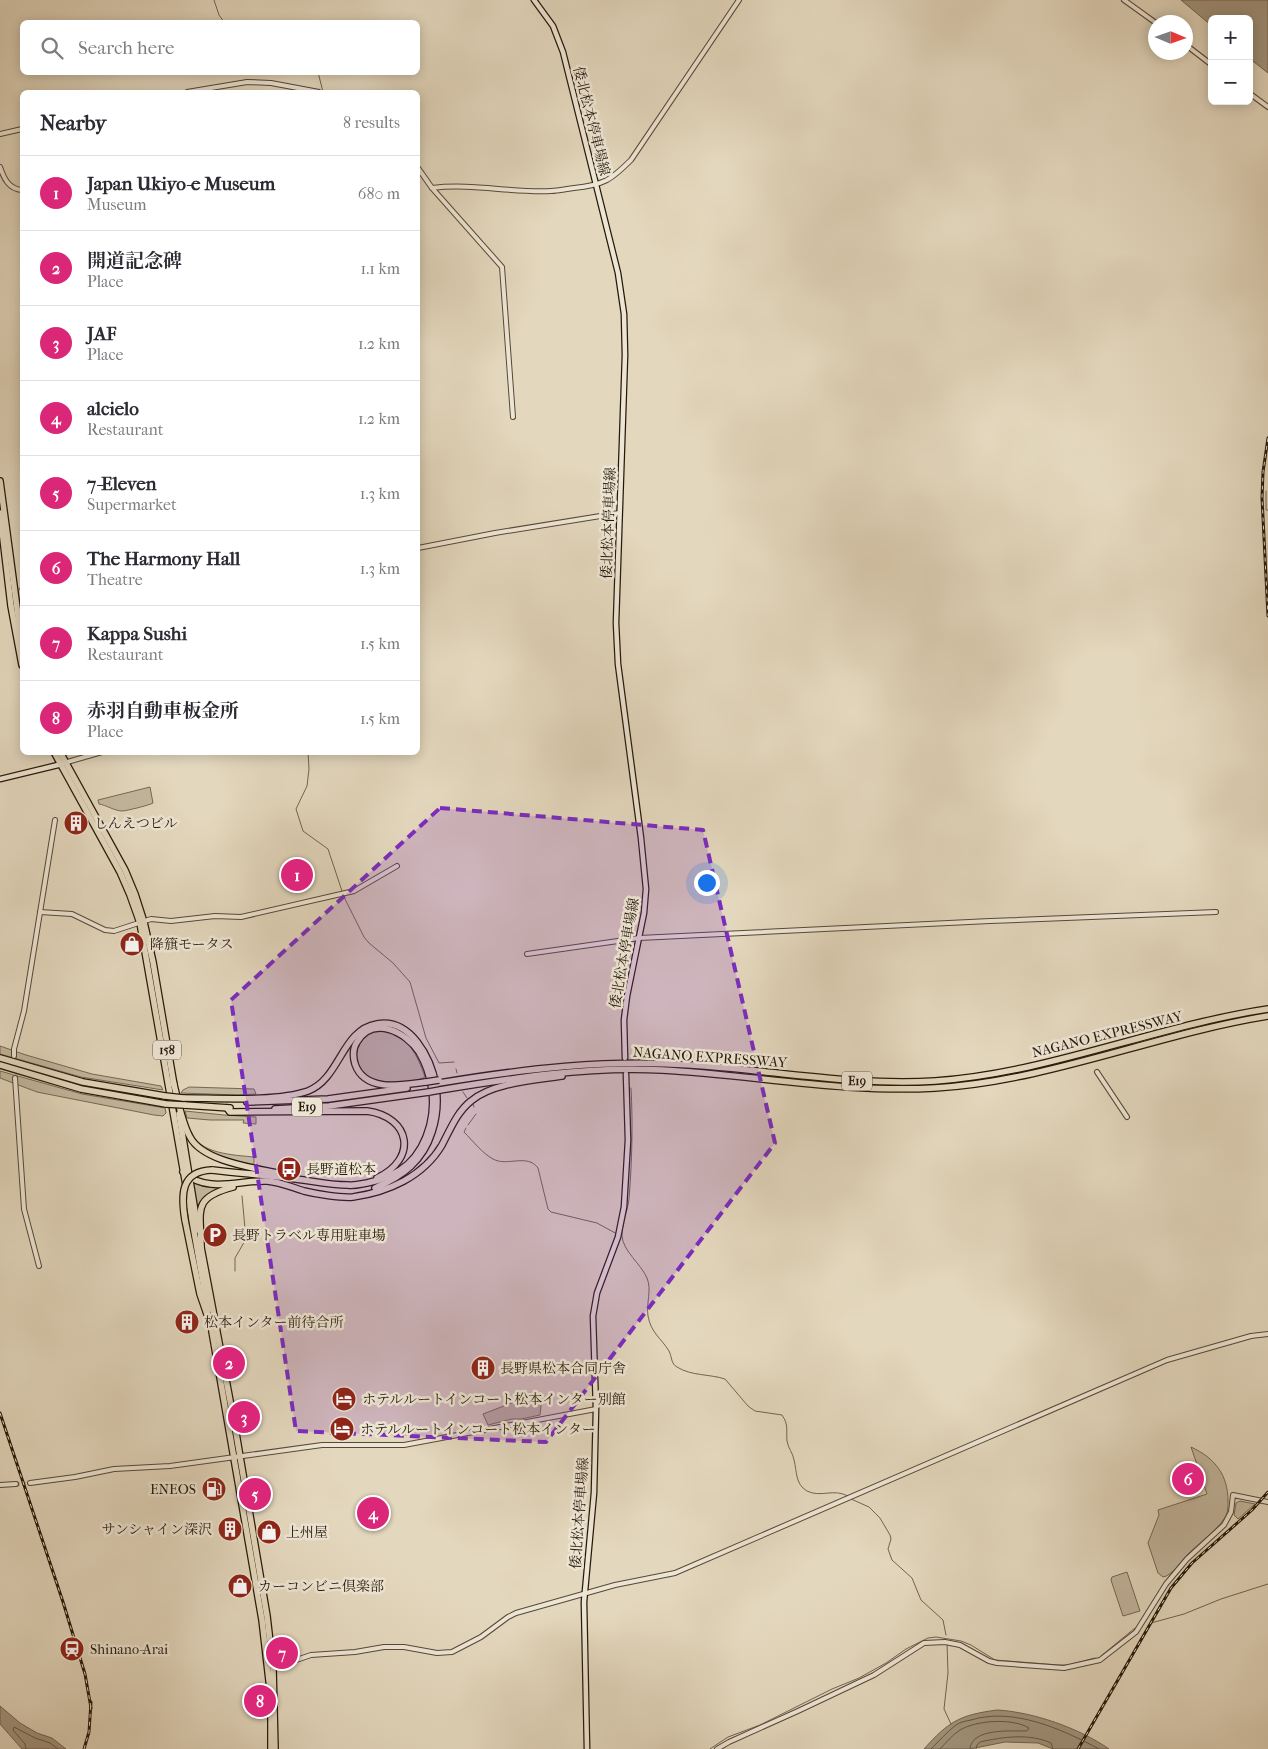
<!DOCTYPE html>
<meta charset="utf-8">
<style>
:root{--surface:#fff;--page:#f2f2f3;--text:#2b2b33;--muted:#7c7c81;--line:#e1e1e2;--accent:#db2777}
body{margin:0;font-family:"IM FELL French Canon","Noto Serif JP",serif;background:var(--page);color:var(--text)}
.controls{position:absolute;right:15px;top:15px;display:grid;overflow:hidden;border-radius:8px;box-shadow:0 2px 12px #0003}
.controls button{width:45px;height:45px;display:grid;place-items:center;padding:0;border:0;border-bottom:1px solid var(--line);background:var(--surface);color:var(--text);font:25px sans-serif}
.compass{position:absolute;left:1148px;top:15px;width:45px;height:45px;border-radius:50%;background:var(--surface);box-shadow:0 2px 12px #0003;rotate:92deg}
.you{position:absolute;left:706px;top:882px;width:18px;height:18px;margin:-12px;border:4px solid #fff;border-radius:50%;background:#1a73e8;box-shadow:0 0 0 8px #1a73e833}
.badge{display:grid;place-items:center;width:32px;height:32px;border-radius:50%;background:var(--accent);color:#fff;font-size:16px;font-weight:700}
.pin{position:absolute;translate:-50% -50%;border:2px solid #fff;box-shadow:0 1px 5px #0006}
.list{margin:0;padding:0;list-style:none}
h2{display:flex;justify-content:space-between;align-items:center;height:65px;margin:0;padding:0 20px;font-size:21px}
h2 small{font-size:16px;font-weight:400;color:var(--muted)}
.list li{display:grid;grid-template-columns:32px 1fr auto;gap:15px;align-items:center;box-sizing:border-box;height:75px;padding:0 20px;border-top:1px solid var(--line)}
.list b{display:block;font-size:19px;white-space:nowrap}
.list p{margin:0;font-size:16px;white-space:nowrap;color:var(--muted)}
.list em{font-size:16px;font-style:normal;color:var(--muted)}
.icon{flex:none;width:28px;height:28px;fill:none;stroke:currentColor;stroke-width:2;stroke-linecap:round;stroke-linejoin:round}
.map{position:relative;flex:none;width:1268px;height:1749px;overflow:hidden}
.search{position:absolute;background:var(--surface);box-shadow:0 2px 12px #0003;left:20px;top:20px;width:400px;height:55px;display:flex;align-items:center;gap:12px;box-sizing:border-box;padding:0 18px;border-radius:8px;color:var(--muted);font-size:19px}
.panel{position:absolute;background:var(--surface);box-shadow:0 2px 12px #0003;left:20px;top:90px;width:400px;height:665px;border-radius:8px}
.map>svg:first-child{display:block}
</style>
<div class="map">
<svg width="1268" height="1749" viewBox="0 0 1268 1749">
<rect width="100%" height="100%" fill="#e3d7bd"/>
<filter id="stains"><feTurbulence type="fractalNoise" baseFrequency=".004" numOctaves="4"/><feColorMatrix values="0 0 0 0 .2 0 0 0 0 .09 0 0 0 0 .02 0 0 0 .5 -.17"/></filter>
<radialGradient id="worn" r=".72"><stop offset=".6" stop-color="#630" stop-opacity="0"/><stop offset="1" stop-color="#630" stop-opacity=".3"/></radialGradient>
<g fill="#c3b79f" stroke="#756854">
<path d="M150,787l3,16c-3,2 -27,8 -31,8 -7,0 -16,-6 -23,-7l-1,-4z"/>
<path d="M383,1030c25,4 34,25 42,47 -8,4 -15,4 -23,5 -19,2 -53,-4 -45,-32 2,-5 4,-10 7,-13 5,-5 13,-6 19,-7z"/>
<polygon points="0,1046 26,1055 92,1074 161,1086 163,1090 81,1077 0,1054"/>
<polygon points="0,1071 82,1094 165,1108 166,1113 163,1116 154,1115 37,1092 0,1078"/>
<polygon points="189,1087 254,1089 256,1094 237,1095 181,1093 183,1090"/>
<polygon points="185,1111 224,1115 256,1117 256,1124 243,1123 244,1120 210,1120 187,1118"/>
<path d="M190,1131h1c7,23 43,24 63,26v9l-37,-11 -21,-12z"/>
<polygon points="192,1182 200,1185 217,1187 217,1190 206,1195 197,1206"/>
<polygon points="535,1394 541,1395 542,1397 540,1415 521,1419 512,1419 488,1425 483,1414"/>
<path d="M1191,1447c24,11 37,28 37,54 0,6 0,13 -4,18 -9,13 -25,24 -36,35 -7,7 -16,22 -25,23l-5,-4 -10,-30 11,-28 -1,-5 49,-16z"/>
<polygon points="1240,1501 1255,1504 1238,1519 1234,1515 1236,1503"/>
<polygon points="1127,1572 1140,1611 1123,1616 1111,1580 1112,1577"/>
</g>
<g fill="#a39680" stroke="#716451">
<polygon points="1181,0 1268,0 1268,73 1249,58 1249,19 1212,19 1212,26"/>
<polygon points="0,1706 20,1723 37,1733 52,1738 66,1749 22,1749 0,1724"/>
<path d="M997,1710c36,2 82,18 112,39h-56l-15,-6 -33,-1 -35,7h-46c25,-28 36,-34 73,-39z"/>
</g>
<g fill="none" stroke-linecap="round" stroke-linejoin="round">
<g stroke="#655845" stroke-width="1">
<polyline points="26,1749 25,1744 13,1730 14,1727 35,1738 50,1743 58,1749"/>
<path d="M931,1749c8,-8 16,-17 25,-24 4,-3 10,-4 15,-5 42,-13 91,9 128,29"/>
<path d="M940,1749c6,-6 12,-14 20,-19 17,-10 53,-12 69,-2l-2,3c-16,0 -56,-3 -57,18"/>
<path d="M976,1749l1,-4 3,-3c22,-5 49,-9 71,1l2,6"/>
</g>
<g stroke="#716451" stroke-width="1">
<polyline points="214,0 219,15 224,22"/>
<polyline points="318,72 323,92"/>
<polyline points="1266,491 1266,510 1268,510"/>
<polyline points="22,585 18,591 22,624"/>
<polyline points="308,752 309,769 307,786 296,809 303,831 328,849 342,891"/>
<polyline points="344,897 364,937 369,943 393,963 410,982 426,1038 438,1061 439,1063 454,1062"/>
<polyline points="456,1069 457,1073"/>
<path d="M631,1088c2,37 1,74 -2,111 -1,11 -8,26 -7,37 1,15 19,28 25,42 5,12 -1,25 1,38 3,17 13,22 21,35 3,6 2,13 8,16 14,9 33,7 48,12l23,27 7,5 27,4c7,10 4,16 5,26 1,7 6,12 7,19 3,11 1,24 13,31 14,7 26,-3 41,5"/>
<polyline points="463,1092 467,1098"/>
<polyline points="473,1104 474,1107"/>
<polyline points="468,1125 476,1114"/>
<path d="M466,1128l-2,4c9,9 18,21 29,27 14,8 34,-6 45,9l10,41 3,3 46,11 20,11"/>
<polyline points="235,1271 235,1258 246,1239 242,1196"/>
<polyline points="851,1499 869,1507 880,1518 890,1535 891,1539 888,1549 892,1560 912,1578 921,1600 943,1620 946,1635"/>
<polyline points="1151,1623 1184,1614 1221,1599 1268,1584"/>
<polyline points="947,1644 948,1673 944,1709 951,1724"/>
<polyline points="1101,1656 1135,1628"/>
<polyline points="710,1749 728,1737 760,1725 832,1689 859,1678 886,1663 906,1649 928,1638 936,1637 961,1641 971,1645 995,1660 1059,1665 1068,1665 1095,1658"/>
</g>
<g stroke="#bdb199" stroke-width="4" stroke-dasharray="4 2" stroke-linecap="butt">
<polyline points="14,1056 15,1078"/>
<polyline points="16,1484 30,1483"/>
</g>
<defs>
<g id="tertiary">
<polyline points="1124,0 1156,23"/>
<polyline points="1186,45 1212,65"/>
<polyline points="187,92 247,82 271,83 319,92"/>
<polyline points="1249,93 1268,107"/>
<polyline points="0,134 22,129"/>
<path d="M0,167c4,12 9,22 22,23"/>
<polyline points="418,168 432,188 502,267 513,417"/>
<path d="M432,188c40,-5 79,5 119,3 7,0 15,-2 23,-3 11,-1 23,-3 33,-8 9,-5 16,-12 24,-20l108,-160"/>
<polyline points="418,548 495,533 619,513"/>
<polyline points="64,763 102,752"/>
<polyline points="40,912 72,914 105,930 114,931 151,919 171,921 215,916 241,917 354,891 397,866"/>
<polyline points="527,954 639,938 990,921 1216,912"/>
<polyline points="14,1056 14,1049 24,1011 55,820"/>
<polyline points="1097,1072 1127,1117"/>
<polyline points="15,1078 24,1209 39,1266"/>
<polyline points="30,1483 75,1477 114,1469 170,1466 322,1445 404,1445 596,1409"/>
<polyline points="0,1485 16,1484"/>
<polyline points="273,1668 311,1655 355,1652 384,1647 404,1647 437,1653 452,1652 481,1637 508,1617 516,1613 615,1585 675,1573 1167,1360 1251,1336 1268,1334"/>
<polyline points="717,1749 729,1742 798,1711 874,1675 924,1643 945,1642 960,1645 989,1661 997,1663 1064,1668 1100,1660 1136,1632 1166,1584 1187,1559 1224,1525 1231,1512 1233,1495 1268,1502"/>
</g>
<g id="secondary">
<polyline points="534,0 553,26 563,52 618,273 624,314 625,355 616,623 618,664 641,838 646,889 644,913 627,996 624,1020 625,1058"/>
<polyline points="0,779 62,764"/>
<polyline points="587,1749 584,1602 594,1493 596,1409 593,1316 597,1293 618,1237 624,1207 628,1140 626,1074"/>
</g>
<g id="trunk">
<polyline points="0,481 22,645"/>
<polyline points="0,513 11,606 22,665"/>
<polyline points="54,752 120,872 130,895 140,923 208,1311"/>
<polyline points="60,752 125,870 135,894 144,922 153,962 174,1085"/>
<polyline points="179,1114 198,1230"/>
<polyline points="200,1242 235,1427 267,1616 273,1668 275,1749"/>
<polyline points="210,1320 262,1620 271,1698 271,1749"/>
</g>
<g id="motorway">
<polyline points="0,1058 83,1082 165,1096"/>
<polyline points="0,1065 81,1089 166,1104"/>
<path d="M173,1081c5,18 8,40 17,56 13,25 66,31 92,37"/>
<path d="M439,1083c84,-14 167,-24 252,-18 81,5 162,21 244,16 114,-8 220,-55 333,-72"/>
<path d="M440,1090c73,-12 147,-24 222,-20 91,5 181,23 273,18 114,-7 221,-54 333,-72"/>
<path d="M183,1098c35,0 93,4 125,-7 33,-13 33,-61 69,-67 34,-6 54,34 59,62 2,15 1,31 -4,46 -9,29 -29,44 -57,56"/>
<polyline points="247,1102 328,1099 407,1088"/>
<polyline points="184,1105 230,1108"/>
<path d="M227,1108l3,4 137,-1c44,6 51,48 10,67"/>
<polyline points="275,1109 329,1106 429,1092"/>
<path d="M212,1170c26,3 51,5 76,8 20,2 40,7 60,7 6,1 13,-1 19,-2 34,-7 54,-24 63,-58 6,-24 2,-51 -11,-73 -13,-20 -46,-37 -62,-10 -4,6 -4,15 -2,22 10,29 48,21 71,18"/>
<path d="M183,1172c25,22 55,8 84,9 13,1 24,6 37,10 12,3 36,7 49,6 35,-5 70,-20 89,-52 8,-15 15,-33 29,-44 21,-18 64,-21 91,-25"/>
<polyline points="185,1220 200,1294 210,1323"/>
<path d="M201,1247c0,-36 -10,-49 32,-60"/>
</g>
</defs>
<use href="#tertiary" stroke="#564837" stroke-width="6"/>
<use href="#secondary" stroke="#27190a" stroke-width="7"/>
<use href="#trunk" stroke="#27190a" stroke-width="8"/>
<use href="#motorway" stroke="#27190a" stroke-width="8"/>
<use href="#tertiary" stroke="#ede5d4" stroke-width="4"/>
<use href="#secondary" stroke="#ede5d4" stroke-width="4.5"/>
<use href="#trunk" stroke="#e3d7bd" stroke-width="5.5"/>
<use href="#motorway" stroke="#e3d7bd" stroke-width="5.5"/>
<defs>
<g id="rail">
<polyline points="1268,438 1263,472 1262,498 1268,616"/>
<polyline points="0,1413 63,1602 85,1674 91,1708"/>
<polyline points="84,1749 89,1732 91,1702"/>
<polyline points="1078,1749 1171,1588 1192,1563 1252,1510 1268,1492"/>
</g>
</defs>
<use href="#rail" stroke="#27190a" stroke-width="3"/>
<use href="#rail" stroke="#ede5d4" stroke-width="1" stroke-dasharray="4" stroke-linecap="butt"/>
<defs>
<g id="motorway-bridge">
<polyline points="426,1082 439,1080"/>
<polyline points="429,1092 440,1090"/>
<polyline points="165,1096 183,1098"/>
<polyline points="166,1104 184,1105"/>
<path d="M185,1220c-4,-24 -5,-49 27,-50"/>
</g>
</defs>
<use href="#motorway-bridge" stroke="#27190a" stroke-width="8" stroke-linecap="butt"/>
<use href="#motorway-bridge" stroke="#e3d7bd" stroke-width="5.5"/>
</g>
<path fill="#7b2cbf" fill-opacity="0.2" stroke="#7b2cbf" stroke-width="4" stroke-dasharray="10 6" stroke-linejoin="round" d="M440,808l263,22 72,313 -229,299 -250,-11 -65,-431z"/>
<defs>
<symbol id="building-disc" viewBox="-11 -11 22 22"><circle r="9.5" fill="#8f2418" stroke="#ede5d4"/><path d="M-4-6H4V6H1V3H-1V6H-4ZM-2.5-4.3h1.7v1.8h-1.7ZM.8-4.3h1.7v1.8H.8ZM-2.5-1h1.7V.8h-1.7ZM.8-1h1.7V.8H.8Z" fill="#fff"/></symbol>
<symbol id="shop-disc" viewBox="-11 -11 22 22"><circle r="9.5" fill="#8f2418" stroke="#ede5d4"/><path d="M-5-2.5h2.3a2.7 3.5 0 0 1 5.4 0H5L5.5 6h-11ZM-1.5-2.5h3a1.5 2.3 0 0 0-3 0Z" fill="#fff"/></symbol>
<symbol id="bus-disc" viewBox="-11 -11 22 22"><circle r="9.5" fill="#8f2418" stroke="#ede5d4"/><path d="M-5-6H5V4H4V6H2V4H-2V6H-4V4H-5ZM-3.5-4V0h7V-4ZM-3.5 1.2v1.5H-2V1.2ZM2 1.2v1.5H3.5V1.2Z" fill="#fff"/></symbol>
<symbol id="parking-disc" viewBox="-11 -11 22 22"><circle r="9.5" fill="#8f2418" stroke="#ede5d4"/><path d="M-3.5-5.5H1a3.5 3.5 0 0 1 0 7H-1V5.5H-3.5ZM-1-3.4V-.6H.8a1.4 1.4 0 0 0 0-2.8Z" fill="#fff"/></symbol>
<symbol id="hotel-disc" viewBox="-11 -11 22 22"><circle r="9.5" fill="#8f2418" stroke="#ede5d4"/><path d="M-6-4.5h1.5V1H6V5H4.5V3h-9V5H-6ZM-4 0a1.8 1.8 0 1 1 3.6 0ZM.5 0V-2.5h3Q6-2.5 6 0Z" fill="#fff"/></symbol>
<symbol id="fuel-disc" viewBox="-11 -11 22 22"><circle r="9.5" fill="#8f2418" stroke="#ede5d4"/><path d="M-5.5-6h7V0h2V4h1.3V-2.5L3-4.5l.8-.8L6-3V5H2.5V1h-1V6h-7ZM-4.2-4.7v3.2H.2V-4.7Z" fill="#fff"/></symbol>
<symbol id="station-disc" viewBox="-11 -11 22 22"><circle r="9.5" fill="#8f2418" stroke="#ede5d4"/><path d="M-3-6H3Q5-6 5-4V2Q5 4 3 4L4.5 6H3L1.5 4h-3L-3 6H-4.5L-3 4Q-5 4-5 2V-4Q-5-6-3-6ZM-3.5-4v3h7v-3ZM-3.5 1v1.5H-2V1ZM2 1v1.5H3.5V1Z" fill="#fff"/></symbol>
</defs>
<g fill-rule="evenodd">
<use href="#building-disc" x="62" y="809" width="28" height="28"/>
<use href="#shop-disc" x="118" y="930" width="28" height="28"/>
<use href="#bus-disc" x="275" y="1155" width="28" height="28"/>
<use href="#parking-disc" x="201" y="1221" width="28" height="28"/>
<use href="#building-disc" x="173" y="1308" width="28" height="28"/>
<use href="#building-disc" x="469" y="1354" width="28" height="28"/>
<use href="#hotel-disc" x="330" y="1385" width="28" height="28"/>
<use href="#hotel-disc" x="328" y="1415" width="28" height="28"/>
<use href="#fuel-disc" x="200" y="1475" width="28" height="28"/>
<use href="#building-disc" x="216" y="1515" width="28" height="28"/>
<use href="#shop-disc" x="255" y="1518" width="28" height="28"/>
<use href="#shop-disc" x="226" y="1572" width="28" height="28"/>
<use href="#station-disc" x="58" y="1635" width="28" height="28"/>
</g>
<g text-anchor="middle" stroke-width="5" stroke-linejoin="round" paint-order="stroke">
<g fill="#ede5d4" stroke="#625647" stroke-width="1">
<rect x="153" y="1040.5" width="28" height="19" rx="4"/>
<rect x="842" y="1071.5" width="30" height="19" rx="4"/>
<rect x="292" y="1097.5" width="30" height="19" rx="4"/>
</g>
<g font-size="12" font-weight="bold" fill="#27190a">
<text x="167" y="1054">158</text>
<text x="857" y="1085">E19</text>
<text x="307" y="1111">E19</text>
</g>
<g font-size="14" fill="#27190a" stroke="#ede5d4">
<text transform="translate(592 121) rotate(76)" y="5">倭北松本停車場線</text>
<text transform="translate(608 523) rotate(-88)" y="5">倭北松本停車場線</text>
<text transform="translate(624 953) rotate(-80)" y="5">倭北松本停車場線</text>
<text transform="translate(1107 1034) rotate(-14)" y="5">NAGANO EXPRESSWAY</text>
<text transform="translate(710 1057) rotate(4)" y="5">NAGANO EXPRESSWAY</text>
<text transform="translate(579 1513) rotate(-86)" y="5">倭北松本停車場線</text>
</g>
<g font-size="14" fill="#27190a" stroke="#ede5d4" text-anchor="start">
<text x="94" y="828">しんえつビル</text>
<text x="150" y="949">降簱モータス</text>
<text x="306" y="1174">長野道松本</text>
<text x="232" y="1240">長野トラベル専用駐車場</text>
<text x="204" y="1327">松本インター前待合所</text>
<text x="500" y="1373">長野県松本合同庁舎</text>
<text x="362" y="1404">ホテルルートインコート松本インター別館</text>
<text x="360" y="1434">ホテルルートインコート松本インター</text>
<text x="196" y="1494" text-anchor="end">ENEOS</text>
<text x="212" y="1534" text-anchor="end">サンシャイン深沢</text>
<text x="286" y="1537">上州屋</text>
<text x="258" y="1591">カーコンビニ倶楽部</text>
<text x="90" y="1654">Shinano-Arai</text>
</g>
</g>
<rect width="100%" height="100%" filter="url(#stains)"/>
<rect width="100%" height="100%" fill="url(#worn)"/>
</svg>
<div class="controls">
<button>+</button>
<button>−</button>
</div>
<svg class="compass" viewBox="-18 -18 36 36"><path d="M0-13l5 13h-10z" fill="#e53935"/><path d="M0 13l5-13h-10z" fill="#7c7c81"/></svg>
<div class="you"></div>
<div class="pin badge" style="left:297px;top:875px">1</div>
<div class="pin badge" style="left:229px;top:1363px">2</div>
<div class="pin badge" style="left:244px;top:1417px">3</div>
<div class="pin badge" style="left:373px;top:1513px">4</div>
<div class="pin badge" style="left:255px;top:1494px">5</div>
<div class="pin badge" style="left:1188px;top:1479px">6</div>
<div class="pin badge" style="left:282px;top:1653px">7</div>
<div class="pin badge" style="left:260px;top:1701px">8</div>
<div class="search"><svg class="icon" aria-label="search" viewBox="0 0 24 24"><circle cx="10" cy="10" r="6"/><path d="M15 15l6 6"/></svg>Search here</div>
<section class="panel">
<h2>Nearby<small>8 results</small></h2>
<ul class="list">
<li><span class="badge">1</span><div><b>Japan Ukiyo-e Museum</b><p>Museum</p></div><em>680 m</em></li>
<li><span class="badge">2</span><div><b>開道記念碑</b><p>Place</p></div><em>1.1 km</em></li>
<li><span class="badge">3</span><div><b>JAF</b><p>Place</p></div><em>1.2 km</em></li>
<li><span class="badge">4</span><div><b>alcielo</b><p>Restaurant</p></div><em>1.2 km</em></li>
<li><span class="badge">5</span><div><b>7-Eleven</b><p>Supermarket</p></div><em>1.3 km</em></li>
<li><span class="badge">6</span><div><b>The Harmony Hall</b><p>Theatre</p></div><em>1.3 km</em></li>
<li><span class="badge">7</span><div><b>Kappa Sushi</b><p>Restaurant</p></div><em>1.5 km</em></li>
<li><span class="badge">8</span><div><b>赤羽自動車板金所</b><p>Place</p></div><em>1.5 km</em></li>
</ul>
</section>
</div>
